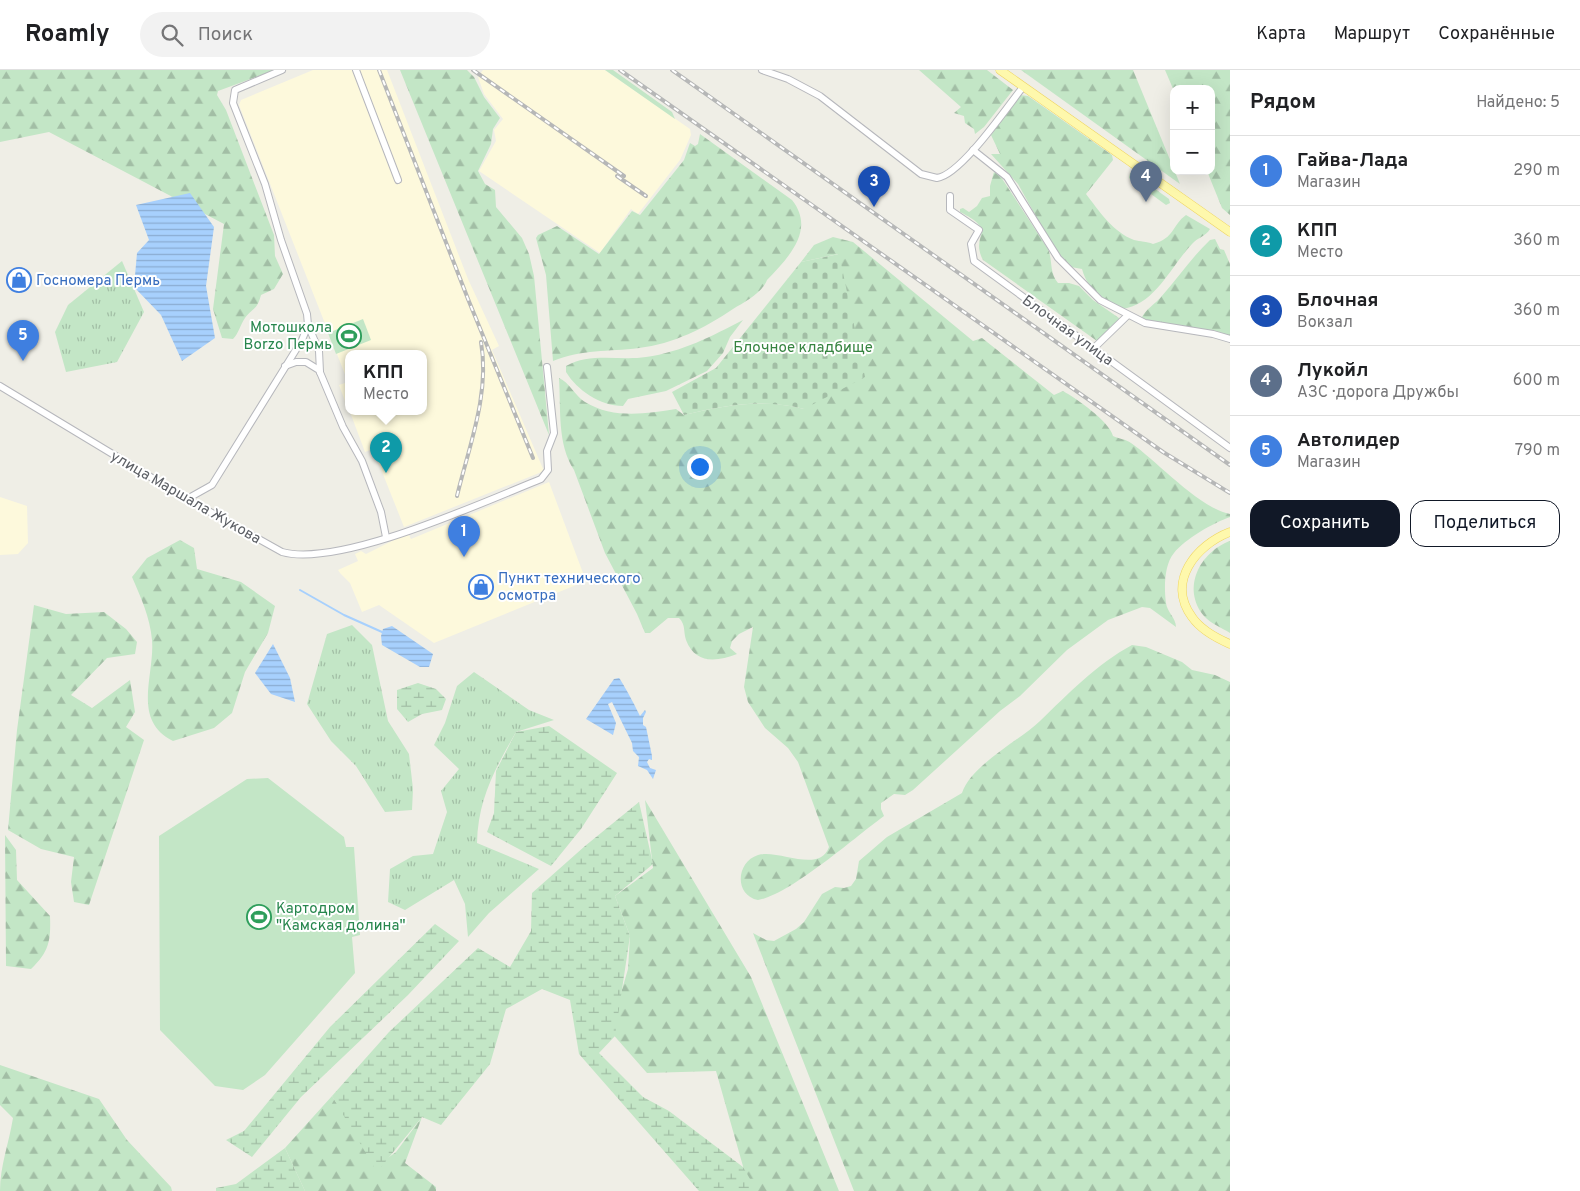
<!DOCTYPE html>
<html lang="ru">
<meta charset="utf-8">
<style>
:root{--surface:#fff;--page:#f2f2f2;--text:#202124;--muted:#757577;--line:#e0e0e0;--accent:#111827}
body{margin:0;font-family:Overpass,sans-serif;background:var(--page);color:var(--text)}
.controls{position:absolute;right:15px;top:15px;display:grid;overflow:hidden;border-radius:10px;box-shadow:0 5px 20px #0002}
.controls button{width:45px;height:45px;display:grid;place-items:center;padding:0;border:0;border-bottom:1px solid var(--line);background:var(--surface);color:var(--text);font:25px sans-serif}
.you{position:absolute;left:699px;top:396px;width:18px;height:18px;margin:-12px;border:4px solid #fff;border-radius:50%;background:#1a73e8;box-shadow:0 0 0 8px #1a73e833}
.badge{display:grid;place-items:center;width:32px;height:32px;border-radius:50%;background:var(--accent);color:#fff;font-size:16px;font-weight:700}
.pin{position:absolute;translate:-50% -41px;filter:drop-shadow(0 1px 2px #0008)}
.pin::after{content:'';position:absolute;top:26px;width:18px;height:15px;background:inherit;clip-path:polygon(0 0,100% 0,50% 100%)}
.popup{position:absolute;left:345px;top:280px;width:82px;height:65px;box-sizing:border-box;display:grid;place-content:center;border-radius:10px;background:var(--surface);filter:drop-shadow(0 1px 4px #0005);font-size:16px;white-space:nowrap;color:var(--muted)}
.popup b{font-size:19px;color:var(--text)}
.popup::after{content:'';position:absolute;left:50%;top:100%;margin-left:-10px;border:10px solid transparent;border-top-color:var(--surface)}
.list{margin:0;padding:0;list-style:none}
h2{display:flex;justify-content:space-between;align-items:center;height:65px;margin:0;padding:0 20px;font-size:21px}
h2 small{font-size:16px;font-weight:400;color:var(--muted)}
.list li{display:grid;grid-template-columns:32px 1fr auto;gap:15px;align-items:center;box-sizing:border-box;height:70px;padding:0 20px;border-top:1px solid var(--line)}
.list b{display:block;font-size:19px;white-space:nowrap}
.list p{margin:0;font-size:16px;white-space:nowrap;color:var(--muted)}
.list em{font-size:16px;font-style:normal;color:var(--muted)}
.actions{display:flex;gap:10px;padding:15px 20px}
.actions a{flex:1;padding:11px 0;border:1px solid var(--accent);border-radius:15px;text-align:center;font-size:18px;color:var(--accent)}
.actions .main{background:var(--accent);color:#fff}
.icon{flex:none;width:28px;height:28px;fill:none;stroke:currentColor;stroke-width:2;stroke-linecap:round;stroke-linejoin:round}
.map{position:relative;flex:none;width:1230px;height:1121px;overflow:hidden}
header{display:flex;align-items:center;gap:30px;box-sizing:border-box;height:70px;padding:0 25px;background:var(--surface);border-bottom:1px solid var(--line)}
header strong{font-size:24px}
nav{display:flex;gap:28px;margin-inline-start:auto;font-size:18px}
.search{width:350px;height:45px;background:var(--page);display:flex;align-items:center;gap:12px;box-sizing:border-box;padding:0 18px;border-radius:28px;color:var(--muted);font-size:19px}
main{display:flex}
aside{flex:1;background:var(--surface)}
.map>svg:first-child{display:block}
</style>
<header>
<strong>Roamly</strong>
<div class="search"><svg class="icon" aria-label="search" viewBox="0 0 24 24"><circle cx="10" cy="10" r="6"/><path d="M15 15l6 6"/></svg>Поиск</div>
<nav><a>Карта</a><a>Маршрут</a><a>Сохранённые</a></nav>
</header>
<main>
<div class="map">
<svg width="1230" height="1121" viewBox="0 0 1230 1121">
<defs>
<pattern id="grass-tufts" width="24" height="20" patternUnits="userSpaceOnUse" patternTransform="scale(1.25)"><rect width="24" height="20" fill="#c3e6c6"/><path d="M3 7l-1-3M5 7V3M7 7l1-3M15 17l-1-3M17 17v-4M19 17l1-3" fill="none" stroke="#a2bea5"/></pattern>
<pattern id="forest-firs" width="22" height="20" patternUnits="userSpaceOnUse" patternTransform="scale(1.25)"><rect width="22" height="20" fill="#c3e6c6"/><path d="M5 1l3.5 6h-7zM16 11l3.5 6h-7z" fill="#a2bea5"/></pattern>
<pattern id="wetland-marsh" width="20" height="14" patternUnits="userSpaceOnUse" patternTransform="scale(1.25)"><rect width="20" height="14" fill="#c3e6c6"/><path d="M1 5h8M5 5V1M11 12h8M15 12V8" fill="none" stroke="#a2bea5"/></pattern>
<pattern id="cemetery-stones" width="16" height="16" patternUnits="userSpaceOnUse" patternTransform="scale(1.25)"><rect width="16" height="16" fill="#c3e6c6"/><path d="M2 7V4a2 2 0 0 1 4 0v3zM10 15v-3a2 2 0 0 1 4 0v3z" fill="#a2bea5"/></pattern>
<pattern id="water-rules" width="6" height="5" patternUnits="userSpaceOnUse" patternTransform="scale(1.25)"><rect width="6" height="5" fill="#a7d0fd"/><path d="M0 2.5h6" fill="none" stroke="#8bacd1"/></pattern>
</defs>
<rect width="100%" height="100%" fill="#efeee6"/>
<g fill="#fdf9dc">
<polygon points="313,0 387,0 468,209 499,276 492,280 544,401 404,457 373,379 365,382 350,342 424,342 424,284 348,284 348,339 339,315 348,312 239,35 241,30"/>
<polygon points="483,0 605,0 690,59 691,65 680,90 638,144 631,139 600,183 479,101 496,71 494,60 503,49 484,24 478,7"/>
<polygon points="549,412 586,511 434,573 379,535 362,542 350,513 340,503 338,500 358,491 355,484 361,481 366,484 408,463 411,469"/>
<polygon points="0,427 27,436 28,473 18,484 0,485"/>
</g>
<g fill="url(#grass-tufts)">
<polygon points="605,0 613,0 672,42 675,49"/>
<polygon points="1130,103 1133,103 1169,129 1170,133 1166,135 1129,108"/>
<polygon points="122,191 144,242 117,292 66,302 55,262 68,235"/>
<polygon points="352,555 372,575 388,651 409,684 413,719 412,740 385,742 356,696 331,671 307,634 327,564"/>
<path d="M474,602l55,38 25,10 -38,12c-21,37 -38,67 -39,111l62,26 -50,44 -21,24 -3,-33 -11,-24 -49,30 -17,-8 2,-33 23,-13 20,-2 14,-42 -6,-21 18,-22 -25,-24 11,-22 12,-37z"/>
</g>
<g fill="url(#forest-firs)">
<path d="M0,0h275l-57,21 -1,4 9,15 48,125 1,21 8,18 -9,15 -13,6c-4,15 -8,13 -16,23 -5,7 -6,15 -12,21l-11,-1 -9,-29 11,-85 -175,-92 -49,10z"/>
<polygon points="400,0 467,0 474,7 484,27 500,48 493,59 491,74 478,101 485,114 495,120 496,137 522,168 529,184 534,206 549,365"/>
<polygon points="919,0 987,0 1013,20 984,57 975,64 974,59 965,53 964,46 954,43 961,37"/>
<polygon points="1021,0 1133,0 1180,114"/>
<polygon points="1165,0 1230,0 1230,145 1222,138 1207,101 1211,101 1211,19 1174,19 1174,21"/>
<path d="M1020,25l8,1 84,59 1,5 -27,34c13,17 27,38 48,46 7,2 12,1 19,4 22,-6 19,-19 33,-29l24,14c-4,7 -13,9 -18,15 -21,22 -37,61 -70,65 -19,-11 -34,-18 -40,-40l-11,-2 -7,-6 -21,-32 -25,-45 -27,-30h9l-9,-19z"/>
<path d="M700,64l92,66c24,30 -4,58 -25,80 -5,13 -22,22 -34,29 -28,19 -60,35 -94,39 -31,4 -57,1 -86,13l-7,-86 -10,-37 2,-3 19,-9 42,28 33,-43 8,4 44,-55 6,-17 5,3 3,-2z"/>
<path d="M994,102l7,5 47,72c5,12 1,23 10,34h11l10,3 14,14 26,18v3l-22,20 -114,-81c-14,-26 17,-28 -23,-48v-3l3,-1 6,4 8,-6 5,-8 8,-2v-10z"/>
<path d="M833,167l20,5 120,99 9,-3 72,57 9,-4c14,8 46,30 50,45 6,3 13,3 18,7 26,18 68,65 99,71v3c-17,6 -45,22 -56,36 -10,12 -10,35 -8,50 1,9 10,15 10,24l-26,-19 -8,-1 -34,13 -41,30 -47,46 -20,15 -87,79 -8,5 -11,-1 -13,9v6l3,7 -4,3c-27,20 -91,76 -122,81 -24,-5 -22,-38 0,-45 21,-6 61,19 71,-8l-31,-85 -10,-14 -23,-20 -17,-26 -4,-15 9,-60 -14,7 -7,7 -2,7 7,6c-21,8 -42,10 -51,-14 -3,-9 0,-15 -7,-22h-11l-18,15h-5l-8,-19 -32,-61 -31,-83c-17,-26 -13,-61 -15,-92 10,4 16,18 26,24 28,17 60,12 91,7l8,6c41,-10 79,-17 120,-6l34,-155 -37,8 13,-17z"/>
<path d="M1215,169l5,10 4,1 6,14v72l-86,-15 -2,-4c4,-8 13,-13 19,-20 17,-19 30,-39 49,-57z"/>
<path d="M743,250l-13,17 -7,16 -16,18 -41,20 -38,8 -5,7c-23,0 -46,-16 -57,-34v-6c24,-14 54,-5 80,-9 36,-5 66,-21 97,-37z"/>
<path d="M180,470l14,8 3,21 44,13 34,24 -7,27 -23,39 -13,41 -18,15 -41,13c-42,-21 -18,-66 -21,-101 -2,-23 -11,-42 -20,-63l15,-19z"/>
<path d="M1230,471v92c-8,-5 -20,-10 -26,-17 -23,-28 -4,-64 26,-75z"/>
<polygon points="34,535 66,544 104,542 126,559 137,572 135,584 107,588 71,625 92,638 130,610 135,642 126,657 144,670 89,835 74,832 71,812 74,787 41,779 8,760 17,660"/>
<path d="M1132,575l14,2 36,15 10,8 23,5 15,7v509h-376l-101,-258 13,7 8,1 22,-12 8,-7 18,-28 13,-7 9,1 7,-2 5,-7 3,-18 28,-24 75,-44c9,-28 57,-52 78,-72 28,-27 57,-57 92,-76z"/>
<polygon points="645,730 751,907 839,1121 750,1121 716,1001 647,1003 610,961 628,899 630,866 615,826 653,798"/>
<path d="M5,765l11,15 1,30 33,36c1,25 -1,36 -19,53l-25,-3z"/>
<path d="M0,995l99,34 28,41 44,47 1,4h-172c0,-25 9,-48 13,-73l-13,-13z"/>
<polygon points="332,1026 378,1095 396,1082 422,1047 405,1093 436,1117 436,1121 305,1121 285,1078"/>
</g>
<g fill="url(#wetland-marsh)">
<polygon points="418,613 436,619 446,629 442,640 422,644 408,652 397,639 397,620"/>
<polygon points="549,656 617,703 581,759 551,796 487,762 494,743 496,701 516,662"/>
<polygon points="639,732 653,794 615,826 630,866 615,966 599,983 643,1027 669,1041 743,1097 757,1121 699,1121 579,984 570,930 542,919 506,939 490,994 441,1055 422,1047 377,1102 332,1026 389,962 478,878 510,897 531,861 532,823 585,776"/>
<polygon points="435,854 459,871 408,925 301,1027 252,1087 226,1070 244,1061 330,957"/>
<polygon points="285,1078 305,1121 216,1121 216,1118 236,1114"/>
</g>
<path fill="url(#cemetery-stones)" d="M839,184l26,123 -61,32c-42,-11 -79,-4 -120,6l-12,-23 44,-24 85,-106z"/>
<g fill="#c3e6c6">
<polygon points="363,249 371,270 336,284 328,263"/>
<polygon points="268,708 344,767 346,777 354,777 360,865 352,867 355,903 265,1005 243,1020 215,1016 160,960 159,766 247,709"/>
</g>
<g fill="url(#water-rules)">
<polygon points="190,123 214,157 206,216 215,268 182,291 161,245 134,217 137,183 149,170 136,135"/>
<polygon points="392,556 433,584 429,597 420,597 382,575 381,566 383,559"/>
<polygon points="273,574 290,608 295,632 271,624 255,603"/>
<path d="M619,608c3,3 19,33 21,38l5,-6 1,2 -3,6v7l3,2 6,29v4l-3,-1 -2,3 3,6 6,2 -3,9 -6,-9 -9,-4 1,-9 -6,-6 -1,-8 -20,-41 -4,2 8,19 -3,12 -27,-16 28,-40z"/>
</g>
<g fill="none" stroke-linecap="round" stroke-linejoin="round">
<polyline stroke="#a7d0fd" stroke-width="2" points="300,520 344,545 382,562"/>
<defs>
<g id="minor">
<polyline points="356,0 398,110"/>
<path d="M762,0l26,9 32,17 101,78 16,4c24,-3 70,-71 86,-91"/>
<polyline points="973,80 1007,107 1058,188 1100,230 1145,253 1213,264 1230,269"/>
<polyline points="950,126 950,140 979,160 971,174 974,191 1230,378"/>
<polyline points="308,255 319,281 320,302"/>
<polyline points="1094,278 1127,246"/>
<polyline points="285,296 296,292 306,292 319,300 343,357 362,391 381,442 386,467"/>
<path d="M0,316l187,113 95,53c58,16 201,-50 259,-73l7,-9 -1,-19 7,-18 -7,-66"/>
<polyline points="187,429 212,415 302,270 308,255 307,244 281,170 265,114 233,33 235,20 282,0"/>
</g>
<g id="major">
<polyline points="1000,0 1230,162"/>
<path d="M1230,462c-34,13 -64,50 -38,85 9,13 24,21 38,27"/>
</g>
</defs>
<use href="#minor" stroke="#b6b7bc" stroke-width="8"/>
<use href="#major" stroke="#efd45f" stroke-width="9"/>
<use href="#minor" stroke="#fff" stroke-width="6"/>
<use href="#major" stroke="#fef8ac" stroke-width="8"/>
<defs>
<g id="rail">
<polyline points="379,0 468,229 533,388"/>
<polyline points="473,0 624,106"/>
<polyline points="620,0 1163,382 1230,423"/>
<polyline points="672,0 1230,395"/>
<polyline points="617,106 646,126"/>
<path d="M457,426c12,-50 33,-102 24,-154"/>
</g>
</defs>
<use href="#rail" stroke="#b6b7b7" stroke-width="4"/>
<use href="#rail" stroke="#fff" stroke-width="2" stroke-dasharray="5.5" stroke-linecap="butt"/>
</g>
<defs>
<symbol id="shop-ring" viewBox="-11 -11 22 22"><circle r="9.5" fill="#fff" stroke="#3f7fe0" stroke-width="1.5"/><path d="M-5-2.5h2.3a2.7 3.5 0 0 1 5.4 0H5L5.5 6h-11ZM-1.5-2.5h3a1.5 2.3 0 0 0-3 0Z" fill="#3f7fe0"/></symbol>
<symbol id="stadium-ring" viewBox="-11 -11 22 22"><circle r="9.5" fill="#fff" stroke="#2e9e5b" stroke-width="1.5"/><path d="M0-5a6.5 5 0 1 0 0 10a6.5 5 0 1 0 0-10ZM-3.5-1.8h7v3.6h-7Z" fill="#2e9e5b"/></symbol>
</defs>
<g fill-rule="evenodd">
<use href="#shop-ring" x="5" y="196" width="28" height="28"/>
<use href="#stadium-ring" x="335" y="252" width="28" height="28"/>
<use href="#shop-ring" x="467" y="503" width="28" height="28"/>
<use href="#stadium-ring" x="245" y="833" width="28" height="28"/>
</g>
<g text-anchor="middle" stroke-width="4" stroke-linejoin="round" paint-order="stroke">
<g font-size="15" fill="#366cbe" stroke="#fff" text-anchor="start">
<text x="36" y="215">Госномера Пермь</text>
<text x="498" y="513">Пункт технического<tspan x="498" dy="17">осмотра</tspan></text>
</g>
<g font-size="15" fill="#27864d" stroke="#fff" text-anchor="end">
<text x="332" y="262">Мотошкола<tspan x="332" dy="17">Borzo Пермь</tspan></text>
<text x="276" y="843" text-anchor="start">Картодром<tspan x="276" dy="17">"Камская долина"</tspan></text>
</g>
<g font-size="15" fill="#5d6066" stroke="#fff">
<text transform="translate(1068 260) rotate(36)" y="5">Блочная улица</text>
<text transform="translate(186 427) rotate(30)" y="5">улица Маршала Жукова</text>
</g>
<g font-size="15" fill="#368440" stroke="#fff">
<text x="803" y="282">Блочное кладбище</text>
</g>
</g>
</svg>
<div class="controls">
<button>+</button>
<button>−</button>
</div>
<div class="you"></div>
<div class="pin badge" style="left:464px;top:487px;background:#3f7fe0">1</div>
<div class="pin badge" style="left:386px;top:403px;background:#0f9aa8">2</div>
<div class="popup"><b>КПП</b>Место</div>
<div class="pin badge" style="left:874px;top:137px;background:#1a4fb4">3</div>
<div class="pin badge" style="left:1146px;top:132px;background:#5c6f8a">4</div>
<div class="pin badge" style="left:23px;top:291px;background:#3f7fe0">5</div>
</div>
<aside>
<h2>Рядом<small>Найдено: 5</small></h2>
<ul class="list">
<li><span class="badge" style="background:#3f7fe0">1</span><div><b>Гайва-Лада</b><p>Магазин</p></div><em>290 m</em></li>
<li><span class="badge" style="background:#0f9aa8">2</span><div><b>КПП</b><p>Место</p></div><em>360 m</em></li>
<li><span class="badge" style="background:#1a4fb4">3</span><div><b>Блочная</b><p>Вокзал</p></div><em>360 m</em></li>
<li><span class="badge" style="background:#5c6f8a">4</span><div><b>Лукойл</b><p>АЗС · дорога Дружбы</p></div><em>600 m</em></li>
<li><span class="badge" style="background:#3f7fe0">5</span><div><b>Автолидер</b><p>Магазин</p></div><em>790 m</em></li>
</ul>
<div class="actions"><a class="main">Сохранить</a><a>Поделиться</a></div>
</aside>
</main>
